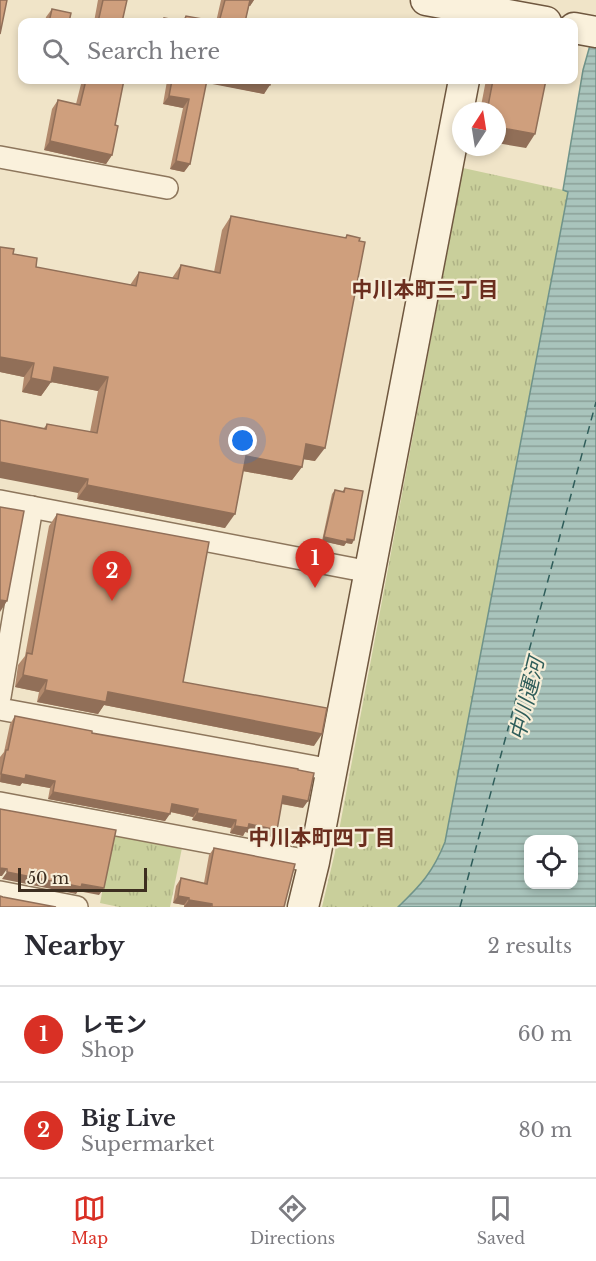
<!DOCTYPE html>
<meta charset="utf-8">
<style>
:root{--surface:#fff;--page:#f7f7f7;--text:#2b2b33;--muted:#7c7c81;--line:#e1e1e2;--accent:#d93025}
body{margin:0;font-family:"Libre Baskerville","Noto Sans JP",serif;background:var(--page);color:var(--text)}
.controls{position:absolute;right:18px;bottom:18px;display:grid;overflow:hidden;border-radius:12px;box-shadow:0 3px 9px #0003}
.controls button{width:54px;height:54px;display:grid;place-items:center;padding:0;border:0;border-bottom:2px solid var(--line);background:var(--surface);color:var(--text);font:30px sans-serif}
.compass{position:absolute;left:452px;top:102px;width:54px;height:54px;border-radius:50%;background:var(--surface);box-shadow:0 3px 9px #0003;rotate:12deg}
.scale{position:absolute;left:18px;bottom:15px;width:129px;box-sizing:border-box;padding-left:6px;border:3px solid #3d2e20;border-top:0;font-size:16px;line-height:21px;white-space:nowrap;color:#3d2e20;-webkit-text-stroke:4px #f7eed8;paint-order:stroke}
.you{position:absolute;left:243px;top:441px;width:21px;height:21px;margin:-15px;border:4px solid #fff;border-radius:50%;background:#1a73e8;box-shadow:0 0 0 9px #1a73e833}
.badge{display:grid;place-items:center;width:39px;height:39px;border-radius:50%;background:var(--accent);color:#fff;font-size:20px;font-weight:700}
.pin{position:absolute;translate:-50% -50px;filter:drop-shadow(0 2px 3px #0008)}
.pin::after{content:'';position:absolute;top:32px;width:21px;height:18px;background:inherit;clip-path:polygon(0 0,100% 0,50% 100%)}
.list{margin:0;padding:0;list-style:none}
h2{display:flex;justify-content:space-between;align-items:center;height:78px;margin:0;padding:0 24px;font-size:26px}
h2 small{font-size:20px;font-weight:400;color:var(--muted)}
.list li{display:grid;grid-template-columns:39px 1fr auto;gap:18px;align-items:center;box-sizing:border-box;height:96px;padding:0 24px;border-top:2px solid var(--line)}
.list b{display:block;font-size:22px;white-space:nowrap}
.list p{margin:0;font-size:20px;white-space:nowrap;color:var(--muted)}
.list em{font-size:20px;font-style:normal;color:var(--muted)}
.icon{flex:none;width:33px;height:33px;fill:none;stroke:currentColor;stroke-width:2;stroke-linecap:round;stroke-linejoin:round}
.map{position:relative;flex:none;width:596px;height:907px;overflow:hidden}
.search{position:absolute;background:var(--surface);box-shadow:0 3px 9px #0003;left:18px;right:18px;top:18px;height:66px;display:flex;align-items:center;gap:15px;box-sizing:border-box;padding:0 21px;border-radius:12px;color:var(--muted);font-size:22px}
.sheet{height:270px;background:var(--surface)}
nav{display:flex;justify-content:space-around;align-items:center;box-sizing:border-box;height:84px;border-top:2px solid var(--line);background:var(--surface);font-size:16px;color:var(--muted)}
nav a{display:grid;justify-items:center;gap:3px}
nav .on{color:var(--accent)}
.map>svg:first-child{display:block}
</style>
<div class="map">
<svg width="596" height="907" viewBox="0 0 596 907">
<defs>
<pattern id="park-tufts" width="24" height="20" patternUnits="userSpaceOnUse" patternTransform="scale(1.5)"><rect width="24" height="20" fill="#c9cf9b"/><path d="M3 7l-1-3M5 7V3M7 7l1-3M15 17l-1-3M17 17v-4M19 17l1-3" fill="none" stroke="#aeb285"/></pattern>
<pattern id="water-rules" width="6" height="5" patternUnits="userSpaceOnUse" patternTransform="scale(1.5)"><rect width="6" height="5" fill="#a9c4bc"/><path d="M0 2.5h6" fill="none" stroke="#8ba098"/></pattern>
</defs>
<rect width="100%" height="100%" fill="#f0e4c8"/>
<g fill="url(#park-tufts)">
<path d="M463,168l105,23 -123,651c-12,30 -24,43 -47,65h-76l13,-55z"/>
<polygon points="114,834 182,848 170,907 119,907 100,903"/>
</g>
<path fill="url(#water-rules)" stroke="#6f938a" stroke-width="1.5" fill-rule="evenodd" d="M596,24v883h-198c23,-22 35,-35 47,-65l123,-650 -5,-2 20,-120zM528,840h46v44h-46z"/>
<g fill="none" stroke-linecap="round" stroke-linejoin="round">
<polyline stroke="#2f5d5a" stroke-width="1.5" stroke-dasharray="8 6" stroke-linecap="butt" points="460,907 596,402"/>
<defs>
<g id="street">
<polyline points="0,157 167,188"/>
<polyline points="0,501 370,572"/>
<polyline points="0,697 32,507"/>
<polyline points="0,709 332,770"/>
<polyline points="0,803 314,862"/>
<polyline points="0,892 77,907"/>
</g>
<g id="secondary">
<polyline points="426,0 546,22"/>
<polyline points="574,28 596,32"/>
<polyline points="303,907 314,862 464,80"/>
</g>
</defs>
<use href="#street" stroke="#8d765c" stroke-width="24"/>
<use href="#secondary" stroke="#6f573f" stroke-width="33"/>
<use href="#street" stroke="#faf1dc" stroke-width="21"/>
<use href="#secondary" stroke="#faf1dc" stroke-width="30"/>
</g>
<g fill="#b2896c">
<polygon points="98,0 127,0 122,22 94,22"/>
<polygon points="221,0 254,0 250,6 249,6 245,22 181,22 186,16 216,22"/>
<polygon points="52,9 69,22 45,22 46,17"/>
<polygon points="82,80 124,80 115,125 112,155 106,164 44,150 52,109 58,100 76,104"/>
<polygon points="157,80 271,80 264,94 206,82 190,164 184,172 170,169 183,108 163,104 167,81"/>
<polygon points="486,80 546,80 526,148 497,111 480,111"/>
<polygon points="231,216 345,238 347,235 315,461 303,459 302,467 292,480 243,471 225,528 77,499 78,493 44,428 47,424 90,432 98,391 51,382 41,396 22,392 24,377 0,372 0,247 36,267 130,285 139,272 172,278 181,265 214,272 222,230"/>
<polygon points="345,488 352,544 346,543 344,546 322,541 332,494 335,490 342,492"/>
<polygon points="57,514 183,682 314,746 104,705 98,714 37,702 39,692 15,687 18,665 25,656 49,526"/>
<polygon points="15,716 92,733 303,808 281,804 277,830 272,837 245,832 243,836 230,833 231,828 192,820 193,817 170,812 165,821 48,799 50,788 22,783 20,786 0,782 0,757 4,752 10,724"/>
<polygon points="214,848 284,907 184,907 184,905 173,903 176,886 181,878 204,883 209,855"/>
</g>
<g fill="#916f58">
<polygon points="248,0 254,0 250,6 245,5"/>
<polygon points="157,80 169,80 167,81"/>
<polygon points="204,80 240,80 270,85 264,94 202,82"/>
<polygon points="169,96 189,99 183,108 163,104"/>
<polygon points="497,127 535,134 526,148 497,143"/>
<polygon points="50,141 112,155 106,164 44,150"/>
<polygon points="176,161 190,164 184,172 170,169"/>
<polygon points="0,357 34,363 24,377 0,372"/>
<polygon points="54,367 108,377 98,391 51,382 41,396 22,392 31,378"/>
<polygon points="306,444 325,448 315,461 296,458"/>
<polygon points="246,456 302,467 292,480 237,470"/>
<polygon points="0,462 88,479 78,493 0,478"/>
<polygon points="87,485 235,514 225,528 77,499"/>
<polygon points="324,537 347,539 354,540 352,544 346,543 344,546 322,541"/>
<polygon points="0,600 7,601 0,612"/>
<polygon points="23,675 47,680 39,692 15,687"/>
<polygon points="45,690 108,692 322,734 314,746 104,705 98,714 37,702"/>
<polygon points="1,774 26,775 55,781 50,788 22,783 20,786 0,782"/>
<polygon points="53,792 170,814 165,821 48,799"/>
<polygon points="283,796 308,801 303,808 278,803"/>
<polygon points="172,804 198,809 193,817 167,811"/>
<polygon points="197,813 236,820 231,828 192,820"/>
<polygon points="249,824 277,830 272,837 245,832 243,836 230,833 235,826"/>
<polygon points="0,868 7,869 2,876 0,876"/>
<polygon points="7,872 82,884 104,888 99,895 78,891 76,894 2,879"/>
<polygon points="178,896 189,898 184,905 173,903"/>
<polygon points="189,900 212,904 211,907 184,907"/>
</g>
<g fill="#cf9f7d" stroke="#916f58" stroke-width="1.5">
<polygon points="0,0 7,0 0,34"/>
<polygon points="103,0 127,0 122,22 98,22"/>
<polygon points="225,0 250,0 245,22 163,22 164,18 184,22 186,16 219,22"/>
<polygon points="52,9 71,13 69,22 49,22"/>
<polygon points="86,80 124,80 115,125 118,126 112,155 50,141 58,100 80,105"/>
<polygon points="172,80 207,80 190,164 176,161 189,99 169,96"/>
<polygon points="240,80 271,80 270,85"/>
<polygon points="493,80 546,80 535,134 497,127 497,111 487,111"/>
<polygon points="231,216 346,238 347,235 360,238 359,241 365,242 325,448 306,444 302,467 246,456 235,514 87,485 88,479 0,462 0,420 46,429 47,424 97,433 108,377 54,367 51,382 31,378 34,363 0,357 0,247 14,249 13,254 37,258 36,267 136,286 139,272 178,279 181,265 220,273"/>
<polygon points="345,488 363,491 354,540 347,539 347,542 324,537 335,490 344,492"/>
<polygon points="0,507 24,511 7,601 0,600"/>
<polygon points="57,514 209,542 183,682 327,708 322,734 108,692 106,702 45,690 47,680 23,675 27,653 32,654"/>
<polygon points="15,716 92,731 92,733 298,769 298,770 314,773 308,801 283,796 277,830 249,824 248,828 235,826 236,820 197,813 198,809 172,804 170,814 53,792 55,781 26,775 25,779 1,774 6,750 8,750"/>
<polygon points="0,809 116,830 104,888 82,884 81,887 7,872 7,869 0,868"/>
<polygon points="214,848 295,864 284,907 212,907 212,904 189,900 189,898 178,896 181,878 207,884"/>
<polygon points="0,896 3,897 56,907 0,907"/>
</g>
<g text-anchor="middle" stroke-width="4.5" stroke-linejoin="round" paint-order="stroke">
<g font-size="21" font-weight="bold" fill="#6b2e1e" stroke="#f7eed8">
<text x="425" y="297">中川本町三丁目</text>
<text x="322" y="845">中川本町四丁目</text>
</g>
<g font-size="21" font-style="italic" fill="#2f5d5a" stroke="#f7eed8">
<text transform="translate(527 699) rotate(-76)" y="7">中川運河</text>
</g>
</g>
</svg>
<div class="controls">
<button><svg class="icon" aria-label="locate" viewBox="0 0 24 24"><circle cx="12" cy="12" r="6"/><path d="M12 2v4M12 18v4M2 12h4M18 12h4"/></svg></button>
</div>
<svg class="compass" viewBox="-18 -18 36 36"><path d="M0-13l5 13h-10z" fill="#e53935"/><path d="M0 13l5-13h-10z" fill="#7c7c81"/></svg>
<div class="scale">50 m</div>
<div class="you"></div>
<div class="pin badge" style="left:315px;top:588px">1</div>
<div class="pin badge" style="left:112px;top:601px">2</div>
<div class="search"><svg class="icon" aria-label="search" viewBox="0 0 24 24"><circle cx="10" cy="10" r="6"/><path d="M15 15l6 6"/></svg>Search here</div>
</div>
<section class="sheet">
<h2>Nearby<small>2 results</small></h2>
<ul class="list">
<li><span class="badge">1</span><div><b>レモン</b><p>Shop</p></div><em>60 m</em></li>
<li><span class="badge">2</span><div><b>Big Live</b><p>Supermarket</p></div><em>80 m</em></li>
</ul>
</section>
<nav>
<a class="on"><svg class="icon" aria-label="map" viewBox="0 0 24 24"><path d="M3 6l6-2 6 2 6-2v14l-6 2-6-2-6 2zM9 4v14M15 6v14"/></svg>Map</a>
<a><svg class="icon" aria-label="directions" viewBox="0 0 24 24"><path d="M12 3l9 9-9 9-9-9zM9 14v-3h6M13 9l2 2-2 2"/></svg>Directions</a>
<a><svg class="icon" aria-label="saved" viewBox="0 0 24 24"><path d="M7 4h10v16l-5-4-5 4z"/></svg>Saved</a>
</nav>
